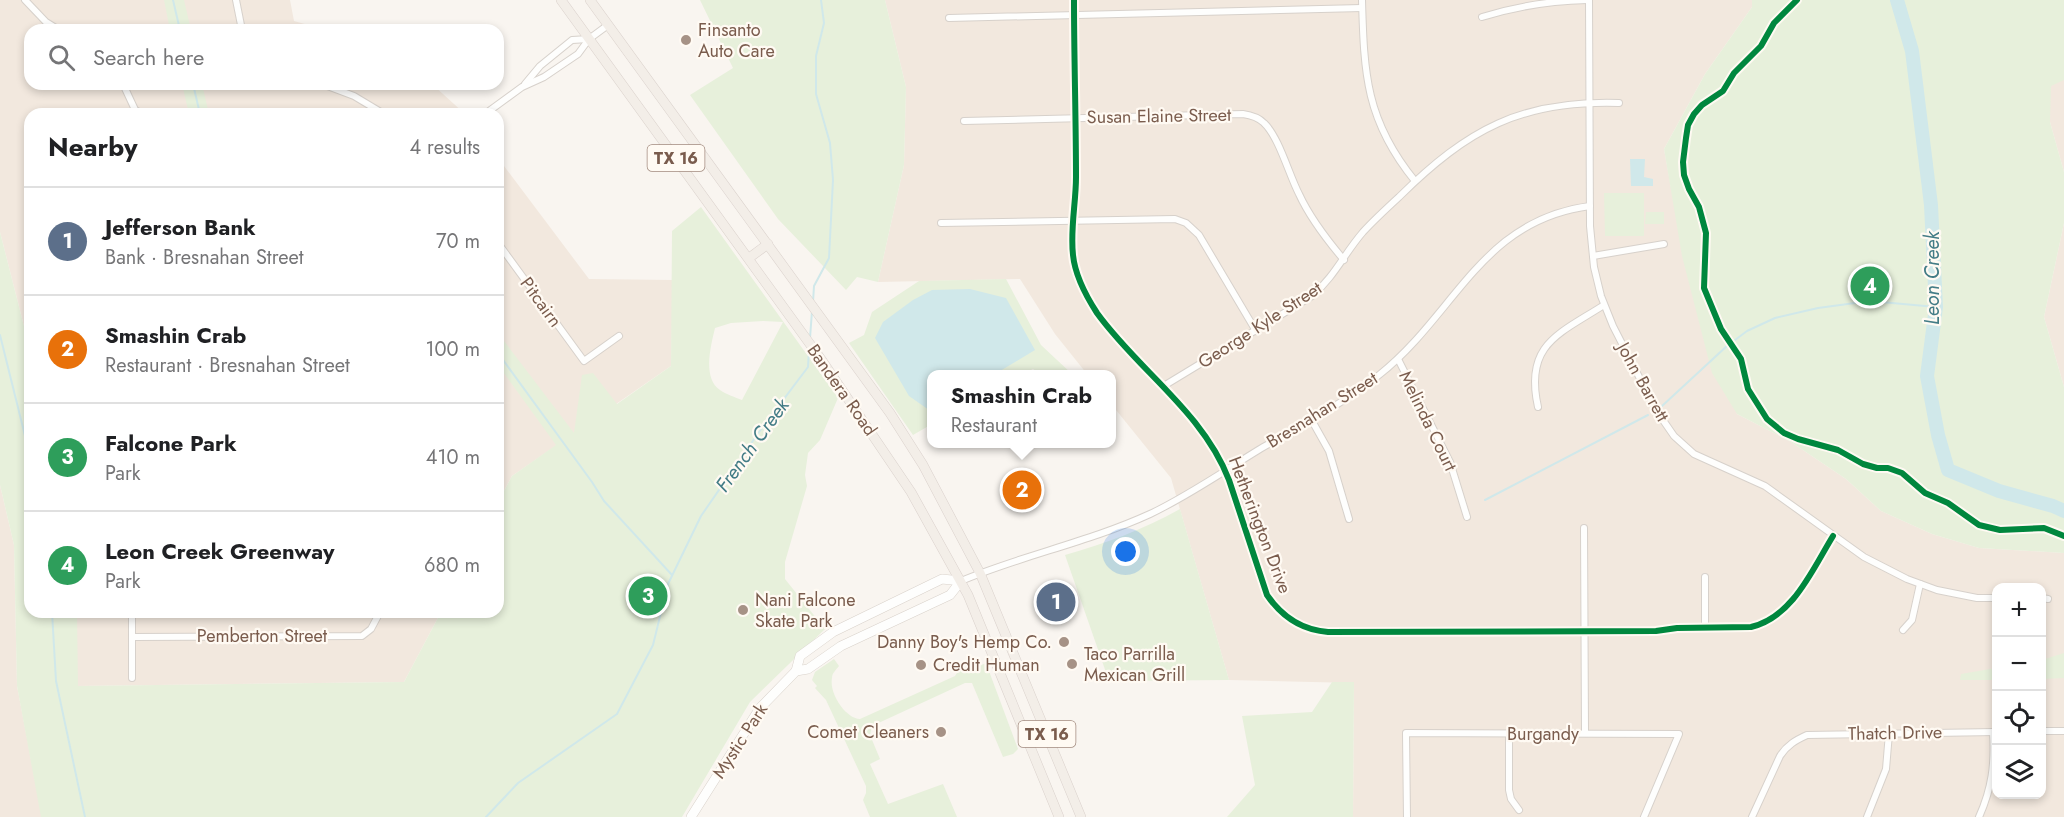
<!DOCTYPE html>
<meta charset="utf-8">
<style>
:root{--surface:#fff;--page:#f2f2f2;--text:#202124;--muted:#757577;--line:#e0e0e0;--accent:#5c5450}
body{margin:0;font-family:Jost,sans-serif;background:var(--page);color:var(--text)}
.controls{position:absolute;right:18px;bottom:18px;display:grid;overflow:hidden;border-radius:12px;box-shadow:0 3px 9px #0003}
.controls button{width:54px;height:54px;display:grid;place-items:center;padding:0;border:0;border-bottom:2px solid var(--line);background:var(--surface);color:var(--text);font:30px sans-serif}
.you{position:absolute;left:1126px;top:552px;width:21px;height:21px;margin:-15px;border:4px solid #fff;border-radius:50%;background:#1a73e8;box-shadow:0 0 0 9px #1a73e833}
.badge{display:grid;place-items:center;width:39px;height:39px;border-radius:50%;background:var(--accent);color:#fff;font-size:20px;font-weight:700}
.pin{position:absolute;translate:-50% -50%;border:3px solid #fff;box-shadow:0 2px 6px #0006}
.popup{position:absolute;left:927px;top:370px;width:189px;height:78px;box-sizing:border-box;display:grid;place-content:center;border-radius:12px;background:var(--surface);filter:drop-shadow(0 2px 4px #0005);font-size:20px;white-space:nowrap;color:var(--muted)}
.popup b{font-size:22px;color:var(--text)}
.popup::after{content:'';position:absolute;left:50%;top:100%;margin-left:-12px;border:12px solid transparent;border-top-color:var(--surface)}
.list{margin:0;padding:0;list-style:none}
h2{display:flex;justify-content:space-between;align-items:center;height:78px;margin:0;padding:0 24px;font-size:26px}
h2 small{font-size:20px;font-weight:400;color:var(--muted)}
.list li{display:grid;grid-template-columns:39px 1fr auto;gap:18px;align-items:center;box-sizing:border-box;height:108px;padding:0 24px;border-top:2px solid var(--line)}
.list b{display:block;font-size:22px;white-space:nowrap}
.list p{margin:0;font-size:20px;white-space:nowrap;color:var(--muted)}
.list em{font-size:20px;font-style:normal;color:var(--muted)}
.icon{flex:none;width:33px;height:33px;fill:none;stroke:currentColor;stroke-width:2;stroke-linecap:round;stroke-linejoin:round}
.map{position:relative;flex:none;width:2064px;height:817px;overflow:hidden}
.search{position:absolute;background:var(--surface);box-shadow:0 3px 9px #0003;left:24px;top:24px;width:480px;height:66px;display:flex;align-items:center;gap:15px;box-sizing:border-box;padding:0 21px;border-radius:18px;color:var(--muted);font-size:22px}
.panel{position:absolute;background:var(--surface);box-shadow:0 3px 9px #0003;left:24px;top:108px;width:480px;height:510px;border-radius:18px}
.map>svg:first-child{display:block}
</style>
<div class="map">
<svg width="2064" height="817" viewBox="0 0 2064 817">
<rect width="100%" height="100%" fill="#f9f5f0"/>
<g fill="#f2e8de" fill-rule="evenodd">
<polygon points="0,0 290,0 294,21 326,30 30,30 30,84 432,84 465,114 30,114 30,350 0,232"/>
<path d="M885,0h867v7l-47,67 -41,75 8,44 65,221 54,28 55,37 35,32 51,23 47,14 85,5v264h-711l1,-134 -125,-3 -58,-202 -59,-73v-31h-25l-32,-40 -35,-55 -142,3 26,-117 2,-78zM1996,588h46v206h-46z"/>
<polygon points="2064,51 2064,172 2050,122 2019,73"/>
<polygon points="498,158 589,279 673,280 671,366 512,476 498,502"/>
<polygon points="2064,223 2064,387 2044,317"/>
<polygon points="0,485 14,545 17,686 42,817 0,817"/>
<polygon points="77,612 441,612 404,682 77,686"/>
</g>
<g fill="#e7f0db" fill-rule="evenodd">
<polygon points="164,0 184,0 191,30 170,30"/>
<polygon points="700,0 885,0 906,87 904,165 878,282 857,277 846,290 778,219 690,95 733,68"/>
<polygon points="1752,0 2064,0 2064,80 2051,86 2050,122 2064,172 2064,223 2044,317 2064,387 2064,553 1979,548 1932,534 1881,511 1846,479 1791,442 1737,414 1712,373 1682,256 1664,149 1705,74 1752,7"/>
<polygon points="182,84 202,84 209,114 189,114"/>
<polygon points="1604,193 1644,193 1644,236 1605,236"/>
<path d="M701,207l137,191 -18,42 -12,13 -3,22 2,11 -22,76v17l40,50 -75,73 -68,115h-641l-24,-131 -3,-141 -14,-60v-253l30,118v262h47l1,74 326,-4 37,-70h57v-110l14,-26 44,-31 -58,-80v-32l76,100 8,-58 11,-2 24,31 54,-38 1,-135zM763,321l20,1 -41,78c-7,-3 -15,-5 -22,-10 -18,-12 -9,-45 -5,-62l16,-5z"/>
<polygon points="1646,212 1664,212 1664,224 1645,224"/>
<polygon points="1006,279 1041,345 1072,374 1040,374 1033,369 1023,374 932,374 932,424 913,435 849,343 864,335 872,312 919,281"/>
<path d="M1180,509l49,171 -120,1 -44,-126c41,-12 78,-25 115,-46z"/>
<polygon points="2064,653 2064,678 2042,679 2042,660"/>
<path d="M834,659l5,7c-3,4 -7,7 -7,12 -3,15 13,40 28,41l95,-43 3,-5 13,-7 8,2 7,-3 32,86 -5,5 -10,3 -31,-74h-7l-93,43 -2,9 10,24 -10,5 18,40 55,-20 14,33h-87l-7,-17 3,-7v-7l-40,-86 -11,-12 2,-2 -5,-6 3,-8z"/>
<polygon points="1996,668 1996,680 1960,680 1961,674"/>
<polygon points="1332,682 1354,682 1353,817 1227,817 1255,785 1242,716 1312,712"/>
</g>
<g fill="#d0e8ea">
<polygon points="1630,159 1645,159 1644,177 1653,179 1653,186 1631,186"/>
<polygon points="970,289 1006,298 1035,350 995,374 932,374 932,409 929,410 909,396 875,338 883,322 913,300 932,290"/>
</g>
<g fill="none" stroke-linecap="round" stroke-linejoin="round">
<g stroke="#d0e8ea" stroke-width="2">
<polyline points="173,0 180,30"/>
<polyline points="193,84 200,114"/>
<polyline points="813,302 814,286 829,258 833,180 830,143 816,94 816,56 824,23 821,0"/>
<polyline points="0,335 30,456"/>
<polyline points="810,338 812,311"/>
<polyline points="1735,340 1747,331 1775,318 1818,308 1870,301 1936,307"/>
<polyline points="498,353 592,482 604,501 672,575"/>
<polyline points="1662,406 1728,345"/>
<polyline points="1485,500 1648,415"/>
<polyline points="52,612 56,681 85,817"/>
<polyline points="486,817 518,783 617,714 653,645 668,584 701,516 759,432 808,367 809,350"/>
</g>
<polyline stroke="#d0e8ea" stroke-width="14" points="1897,0 1912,51 1931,205 1936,307 1927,376 1938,435 1948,470 1999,491 2053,506 2064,511"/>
<defs>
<g id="street">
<polyline points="25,0 46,22 59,30"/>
<polyline points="236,0 242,30"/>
<path d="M1074,0c0,59 2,118 2,177 0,26 -6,52 -3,78 2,20 13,41 24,58 41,57 106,99 132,167l38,115c15,22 34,35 61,37l328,-1 21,-3 74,-1c42,-10 61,-57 82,-91"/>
<path d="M1362,0c2,74 4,121 53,181"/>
<polyline points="1589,0 1590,226 1594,267 1601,296 1613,326 1656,410 1674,436 1694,454 1765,486 1864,557 1907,579 1937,590 1977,598 1996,598"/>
<path d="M1482,17c35,-11 69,-16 105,-17"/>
<polyline points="949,18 1362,8"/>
<polyline points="123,84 137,114"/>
<polyline points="322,84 354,96 384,114"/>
<polyline points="525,84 540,66 572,40 589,39"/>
<polyline points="125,114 137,111"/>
<polyline points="485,114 522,87 544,77 578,54 589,39 608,25"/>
<path d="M964,121l279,-7c7,1 15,3 21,9 15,14 25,52 35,71 11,24 28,46 45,66"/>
<polyline points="941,223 1175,219 1186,223 1199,235 1256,331"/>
<polyline points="498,243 584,361 619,336"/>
<polyline points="1593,256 1664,244"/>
<polyline points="1398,359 1450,462 1467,517"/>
<path d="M1162,387l150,-91c23,-20 32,-42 51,-64 11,-12 24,-24 36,-35 69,-68 122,-97 220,-94"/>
<path d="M1538,407c-14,-63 21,-73 66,-102"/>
<polyline points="1311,419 1329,451 1349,519"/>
<polyline points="1584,528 1585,733"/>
<path d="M961,581c62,-26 128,-39 189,-67 38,-18 74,-43 110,-65 40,-23 83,-45 119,-74 77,-61 102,-155 211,-169"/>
<polyline points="2042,598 2048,599"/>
<polyline points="132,612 132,678"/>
<polyline points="1705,628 1705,577"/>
<polyline points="1903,630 1912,620 1920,584"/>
<polyline points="132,637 362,636 371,629 380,612"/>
<polyline points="2042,731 2064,731"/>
<polyline points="1509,734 1509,790 1511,799 1519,810"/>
<polyline points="1407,817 1406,733 1679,734 1644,817"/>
<path d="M1752,817l28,-61c7,-11 16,-16 27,-21l189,-3"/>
<polyline points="1867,817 1886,769 1889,733"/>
<path d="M1979,817c13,-29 16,-53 14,-85"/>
</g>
<polyline id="secondary" points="691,817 760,708 796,671 800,656 833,632 907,596 942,579 961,581 950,595 841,646 808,669 796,671"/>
<g id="primary">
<polyline points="561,0 823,362 911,492 968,595 1059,817"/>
<polyline points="590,0 890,413 923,465 980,573 1081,817"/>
<polyline points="749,258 768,244"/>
</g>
</defs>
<use href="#street" stroke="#d7d1cb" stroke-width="8"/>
<use href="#secondary" stroke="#d9d2cb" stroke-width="10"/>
<use href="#primary" stroke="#dad1cc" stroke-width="10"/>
<use href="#street" stroke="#fefefd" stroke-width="6"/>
<use href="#secondary" stroke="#fefefd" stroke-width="9"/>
<use href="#primary" stroke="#f3eee8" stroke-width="9"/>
<defs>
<g id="cycleway">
<path d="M1074,0c0,59 2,118 2,177 0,26 -6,52 -3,78 2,20 13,41 24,58 41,57 106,99 132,167l38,115c15,22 34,35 61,37l328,-1 21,-3 74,-1c42,-10 61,-57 82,-91"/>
<polyline points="1797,0 1774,23 1761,46 1734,73 1723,91 1702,105 1694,114 1688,125 1686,138 1683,162 1684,175 1689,189 1699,207 1706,233 1704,288 1721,329 1741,359 1748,389 1767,419 1784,433 1798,439 1838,450 1863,464 1877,468 1888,468 1902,473 1925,493 1948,503 1979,525 2000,530 2044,528 2064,536"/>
</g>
</defs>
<use href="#cycleway" stroke="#fffaf3" stroke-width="10"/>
<use href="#cycleway" stroke="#00873e" stroke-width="6"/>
</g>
<g fill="#a69286" stroke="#fffaf3" stroke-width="2">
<circle cx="686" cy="40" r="6"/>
<circle cx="743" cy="610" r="6"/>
<circle cx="1064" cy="642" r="6"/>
<circle cx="1072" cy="664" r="6"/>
<circle cx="921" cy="665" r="6"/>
<circle cx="941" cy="732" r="6"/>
</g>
<g text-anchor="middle" stroke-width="4.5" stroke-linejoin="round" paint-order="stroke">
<g fill="#fffaf3" stroke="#a28b7f" stroke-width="1.5">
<rect x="647.5" y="145" width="57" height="26" rx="4.5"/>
<rect x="1018.5" y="721" width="57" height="26" rx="4.5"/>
</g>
<g font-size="16" font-weight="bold" fill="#7a5c4d">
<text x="676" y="164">TX 16</text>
<text x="1047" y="740">TX 16</text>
</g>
<g font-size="18" fill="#7a5c4d" stroke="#fffaf3" text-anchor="start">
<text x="698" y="36">Finsanto<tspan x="698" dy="21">Auto Care</tspan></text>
<text x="755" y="606">Nani Falcone<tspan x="755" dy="21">Skate Park</tspan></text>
<text x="1052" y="648" text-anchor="end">Danny Boy's Hemp Co.</text>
<text x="1084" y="660">Taco Parrilla<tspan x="1084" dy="21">Mexican Grill</tspan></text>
<text x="933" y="671">Credit Human</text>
<text x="929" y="738" text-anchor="end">Comet Cleaners</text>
</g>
<g font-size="18" fill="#7a5c4d" stroke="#fffaf3">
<text transform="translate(1159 116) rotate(-1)" y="6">Susan Elaine Street</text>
<text transform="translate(541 302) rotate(54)" y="6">Pitcairn</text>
<text transform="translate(1260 325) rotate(-33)" y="6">George Kyle Street</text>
<text transform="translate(1643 382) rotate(61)" y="6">John Barrett</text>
<text transform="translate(842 390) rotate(55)" y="6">Bandera Road</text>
<text transform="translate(1322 410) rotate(-32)" y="6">Bresnahan Street</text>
<text transform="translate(1428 421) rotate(64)" y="6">Melinda Court</text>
<text transform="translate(1260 525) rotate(69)" y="6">Hetherington Drive</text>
<text x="262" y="642">Pemberton Street</text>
<text transform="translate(1895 733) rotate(-1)" y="6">Thatch Drive</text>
<text x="1543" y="740">Burgandy</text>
<text transform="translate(740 741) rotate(-57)" y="6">Mystic Park</text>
</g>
<g font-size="20" font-style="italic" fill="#437c86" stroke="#fffaf3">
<text transform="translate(1932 278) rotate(-90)" y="7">Leon Creek</text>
<text transform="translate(752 445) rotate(-54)" y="7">French Creek</text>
</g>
</g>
</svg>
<div class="controls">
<button>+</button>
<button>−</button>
<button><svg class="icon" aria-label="locate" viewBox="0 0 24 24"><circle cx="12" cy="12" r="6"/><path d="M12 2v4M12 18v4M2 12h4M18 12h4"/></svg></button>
<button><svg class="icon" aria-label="layers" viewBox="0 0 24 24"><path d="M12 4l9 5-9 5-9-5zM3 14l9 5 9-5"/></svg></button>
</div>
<div class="you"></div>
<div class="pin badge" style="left:1056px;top:602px;background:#5c6f8a">1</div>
<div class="pin badge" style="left:1022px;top:490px;background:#e8710a">2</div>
<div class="popup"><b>Smashin Crab</b>Restaurant</div>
<div class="pin badge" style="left:648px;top:596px;background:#2e9e5b">3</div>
<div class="pin badge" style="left:1870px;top:286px;background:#2e9e5b">4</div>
<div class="search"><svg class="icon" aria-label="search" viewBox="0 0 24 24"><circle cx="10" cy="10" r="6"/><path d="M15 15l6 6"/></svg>Search here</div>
<section class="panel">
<h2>Nearby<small>4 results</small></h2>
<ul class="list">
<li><span class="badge" style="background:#5c6f8a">1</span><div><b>Jefferson Bank</b><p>Bank · Bresnahan Street</p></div><em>70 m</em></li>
<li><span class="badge" style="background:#e8710a">2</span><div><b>Smashin Crab</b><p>Restaurant · Bresnahan Street</p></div><em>100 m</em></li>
<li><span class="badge" style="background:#2e9e5b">3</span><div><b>Falcone Park</b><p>Park</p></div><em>410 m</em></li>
<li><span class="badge" style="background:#2e9e5b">4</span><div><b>Leon Creek Greenway</b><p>Park</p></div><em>680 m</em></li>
</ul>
</section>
</div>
